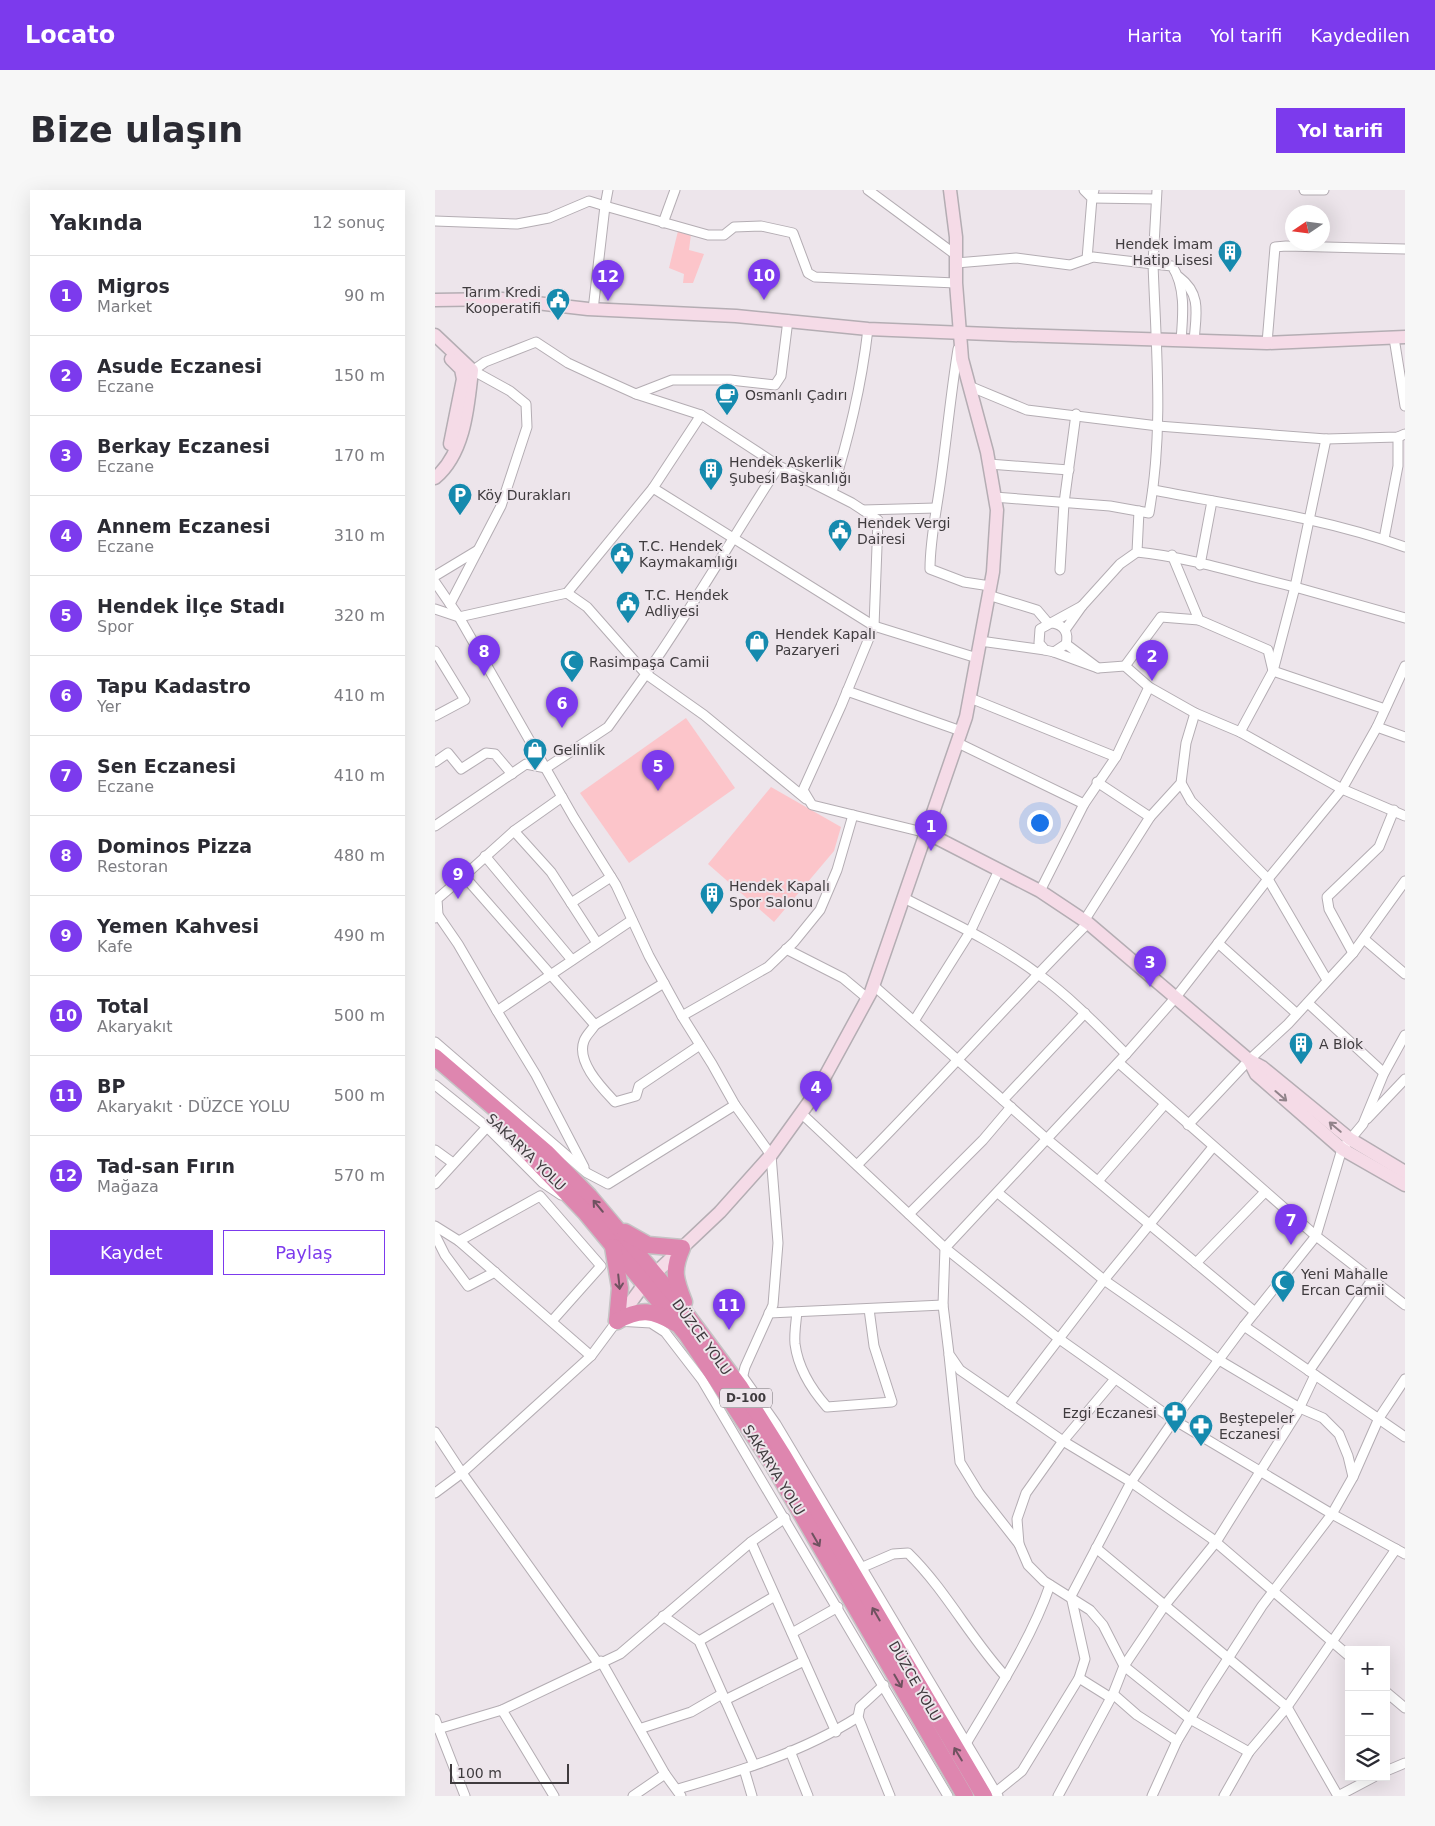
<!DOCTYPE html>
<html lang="tr">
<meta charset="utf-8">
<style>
:root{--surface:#fff;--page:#f7f7f7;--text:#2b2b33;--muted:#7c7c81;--line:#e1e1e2;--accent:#7c3aed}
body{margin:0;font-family:"DejaVu Sans",sans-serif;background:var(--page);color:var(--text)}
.controls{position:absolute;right:15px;bottom:15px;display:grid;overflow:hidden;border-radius:0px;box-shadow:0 5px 20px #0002}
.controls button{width:45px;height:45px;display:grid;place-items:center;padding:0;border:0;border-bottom:1px solid var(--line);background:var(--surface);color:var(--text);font:25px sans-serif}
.compass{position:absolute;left:850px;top:15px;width:45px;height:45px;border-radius:50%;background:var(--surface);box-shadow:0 5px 20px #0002;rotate:257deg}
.scale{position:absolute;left:15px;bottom:12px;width:119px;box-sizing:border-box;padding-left:5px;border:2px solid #3f3b3e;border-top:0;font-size:14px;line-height:18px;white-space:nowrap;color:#3f3b3e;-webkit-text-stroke:4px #ede5eb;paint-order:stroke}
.you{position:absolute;left:604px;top:632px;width:18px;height:18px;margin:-12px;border:4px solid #fff;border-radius:50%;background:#1a73e8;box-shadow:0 0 0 8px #1a73e833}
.badge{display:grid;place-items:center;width:32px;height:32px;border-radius:50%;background:var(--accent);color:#fff;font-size:16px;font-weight:700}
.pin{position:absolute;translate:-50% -41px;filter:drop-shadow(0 1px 2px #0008)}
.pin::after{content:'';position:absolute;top:26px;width:18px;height:15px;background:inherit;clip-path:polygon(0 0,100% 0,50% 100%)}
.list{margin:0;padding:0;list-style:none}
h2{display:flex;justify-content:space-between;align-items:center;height:65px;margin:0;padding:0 20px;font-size:21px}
h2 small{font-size:16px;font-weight:400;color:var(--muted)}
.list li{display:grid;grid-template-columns:32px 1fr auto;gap:15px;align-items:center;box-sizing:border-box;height:80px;padding:0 20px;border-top:1px solid var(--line)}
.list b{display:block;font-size:19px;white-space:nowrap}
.list p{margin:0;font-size:16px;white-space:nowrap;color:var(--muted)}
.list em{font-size:16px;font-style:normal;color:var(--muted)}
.actions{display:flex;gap:10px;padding:15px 20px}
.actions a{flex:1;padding:11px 0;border:1px solid var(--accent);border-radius:0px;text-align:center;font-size:18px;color:var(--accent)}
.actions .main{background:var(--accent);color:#fff}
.icon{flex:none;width:28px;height:28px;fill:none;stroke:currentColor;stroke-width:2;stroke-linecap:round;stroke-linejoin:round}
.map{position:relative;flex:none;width:970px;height:1606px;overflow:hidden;border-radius:0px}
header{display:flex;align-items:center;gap:30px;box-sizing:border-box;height:70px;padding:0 25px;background:var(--accent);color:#fff}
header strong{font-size:24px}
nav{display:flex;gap:28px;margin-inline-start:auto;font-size:18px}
.intro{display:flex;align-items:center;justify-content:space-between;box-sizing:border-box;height:120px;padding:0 30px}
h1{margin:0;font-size:35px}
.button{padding:12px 22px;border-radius:0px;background:var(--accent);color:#fff;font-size:18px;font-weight:700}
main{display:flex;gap:30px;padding:0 30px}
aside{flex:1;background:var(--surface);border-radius:0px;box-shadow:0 5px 20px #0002}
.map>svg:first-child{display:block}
</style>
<header>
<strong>Locato</strong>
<nav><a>Harita</a><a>Yol tarifi</a><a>Kaydedilen</a></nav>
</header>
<div class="intro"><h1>Bize ulaşın</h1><a class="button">Yol tarifi</a></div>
<main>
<aside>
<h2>Yakında<small>12 sonuç</small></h2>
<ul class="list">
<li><span class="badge">1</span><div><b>Migros</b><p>Market</p></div><em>90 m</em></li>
<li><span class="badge">2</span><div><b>Asude Eczanesi</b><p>Eczane</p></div><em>150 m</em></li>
<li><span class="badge">3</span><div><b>Berkay Eczanesi</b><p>Eczane</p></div><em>170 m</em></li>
<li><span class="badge">4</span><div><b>Annem Eczanesi</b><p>Eczane</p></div><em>310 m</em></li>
<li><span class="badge">5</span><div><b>Hendek İlçe Stadı</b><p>Spor</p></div><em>320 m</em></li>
<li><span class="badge">6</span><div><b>Tapu Kadastro</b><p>Yer</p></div><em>410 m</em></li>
<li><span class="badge">7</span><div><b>Sen Eczanesi</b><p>Eczane</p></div><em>410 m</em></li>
<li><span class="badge">8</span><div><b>Dominos Pizza</b><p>Restoran</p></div><em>480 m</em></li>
<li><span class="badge">9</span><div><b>Yemen Kahvesi</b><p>Kafe</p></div><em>490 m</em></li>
<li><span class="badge">10</span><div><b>Total</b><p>Akaryakıt</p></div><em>500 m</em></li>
<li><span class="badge">11</span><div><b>BP</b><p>Akaryakıt · DÜZCE YOLU</p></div><em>500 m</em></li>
<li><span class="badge">12</span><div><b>Tad-san Fırın</b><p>Mağaza</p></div><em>570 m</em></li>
</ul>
<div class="actions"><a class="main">Kaydet</a><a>Paylaş</a></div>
</aside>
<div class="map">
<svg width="970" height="1606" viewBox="0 0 970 1606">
<rect width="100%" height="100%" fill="#ede5eb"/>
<g fill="#fcc5ca">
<polygon points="243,41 256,44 254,60 269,64 258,93 248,93 249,84 234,78"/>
<polygon points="251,528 300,598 194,673 145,603"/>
<polygon points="336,597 406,637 399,661 339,732 273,674"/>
</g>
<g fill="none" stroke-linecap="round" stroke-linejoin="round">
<defs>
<g id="street">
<polyline points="433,0 521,65"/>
<polyline points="649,0 657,8 652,69"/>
<polyline points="659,0 657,8 720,9"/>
<path d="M722,0l-4,74 19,2c14,21 11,50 9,74"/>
<polyline points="869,0 889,0"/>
<polyline points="0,31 82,34 114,28 154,11 170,16 173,0"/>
<polyline points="228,33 240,0"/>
<path d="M521,73l60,-5 54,7 23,-8 60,7c3,82 11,168 -4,249l-39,-7 -116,-9"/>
<path d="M744,87c23,17 17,38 15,64"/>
<polyline points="158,120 170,16 273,45 289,45 299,37 326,36 358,43 373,83 380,87 521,93"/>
<polyline points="959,148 970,216"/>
<polyline points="832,153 840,57 851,56 970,59"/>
<path d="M523,159c-7,43 -11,86 -17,129 -4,31 -11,60 -11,91l34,13 26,4"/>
<polyline points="33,184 50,172 101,152 133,173 161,186 201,204 266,225 344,276 417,313 443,330 439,436 406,516 368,600 377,615 492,643"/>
<polyline points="534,196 592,220 723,236 891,249 963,247 970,244"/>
<polyline points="201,204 237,190 295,190 340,195 346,186 353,130"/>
<polyline points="266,225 218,298 439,436 542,468"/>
<polyline points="554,274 634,280"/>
<path d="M344,276c-45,69 -86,141 -133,208l58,41 102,84"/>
<path d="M718,300c84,16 172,28 252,57"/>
<path d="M397,302c17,-56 29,-104 36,-163"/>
<polyline points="428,320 501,318"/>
<polyline points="949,349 963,276 963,247"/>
<path d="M702,362c52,5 106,23 158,35l31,-148"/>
<polyline points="737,365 764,430 833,460 838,481 950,519"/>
<polyline points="765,375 777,311"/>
<polyline points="625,380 629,313 641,224"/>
<polyline points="0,386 43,360"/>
<polyline points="0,392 24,427 139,628 181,695 214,766 247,826 277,874 300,915 336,965 343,1053 338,1115 310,1177 305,1197"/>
<polyline points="553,405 602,420 613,433"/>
<polyline points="15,414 66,316 92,237 91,214 75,201 37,180"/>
<polyline points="647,416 685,374 702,362 704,321"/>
<polyline points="0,419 24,427 132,403 218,298"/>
<path d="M618,433c11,2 16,10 13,21l-12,8 -9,-2 -6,-7 1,-14 42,-23 -17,24"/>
<polyline points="545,451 610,460"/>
<polyline points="0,461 30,510 0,526"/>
<polyline points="619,462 663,478 631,454"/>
<polyline points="690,476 726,427 764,430"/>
<polyline points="970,476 942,537 970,547"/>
<polyline points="663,478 690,476 714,497 760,523 805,542 907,599 833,689 741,807 691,864 510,1058 508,1115 514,1164 525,1180 628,1251 696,1292 776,1348 914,1466"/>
<polyline points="412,501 526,541"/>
<polyline points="535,508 681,567 649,614 605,701"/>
<polyline points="942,537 907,599 970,626"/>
<polyline points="805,542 838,481 860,397 970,428"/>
<polyline points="523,553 649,614"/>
<polyline points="681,567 714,497"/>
<polyline points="0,572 13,563 26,579 51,563 60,564 77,584"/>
<polyline points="746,593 756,611 833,689 892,790"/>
<polyline points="715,627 746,593 751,553 760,523"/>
<polyline points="0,636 91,574 111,578 173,537 211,484 152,417 132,403"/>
<polyline points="79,641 116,682 162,753"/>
<polyline points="50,666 137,770"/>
<polyline points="29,686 79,641 127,607"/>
<path d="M469,708c45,23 93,45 134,76 32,23 60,52 88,80"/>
<polyline points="136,713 176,687"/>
<polyline points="3,725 23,754 62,821"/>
<path d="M0,728l3,-3 -1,-16 27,-23 131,149c-3,5 -9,10 -11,16 -8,21 18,47 31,61l21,-6 3,-10 61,-41"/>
<polyline points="649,731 715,627 662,592"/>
<polyline points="929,749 970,784"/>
<polyline points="783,753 861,823"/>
<polyline points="351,759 408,788 432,808"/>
<polyline points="918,763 894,719 892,707 944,657 959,620"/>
<polyline points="438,795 613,950 820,1122"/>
<polyline points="873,813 949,883"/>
<polyline points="247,826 333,777 359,752 385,720 402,680 418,625"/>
<polyline points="479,831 535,742 564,680"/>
<polyline points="160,835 229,793"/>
<polyline points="0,852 152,983 173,994 300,915"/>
<polyline points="684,873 881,1046 970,1115"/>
<polyline points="0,895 52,937 108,993 126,1005"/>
<polyline points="568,910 650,823"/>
<polyline points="367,924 510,1058 623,1148 739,1230 897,1324 970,1364"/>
<polyline points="932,929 970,889"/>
<polyline points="753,935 814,870 853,834 918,763 970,691"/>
<polyline points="0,960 18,973"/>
<path d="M422,975c79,-79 152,-163 231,-242"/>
<polyline points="149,977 101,885 62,821 197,730"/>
<polyline points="663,991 730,914"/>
<polyline points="0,994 52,937"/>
<polyline points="563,1003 669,1090 784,1170 865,1218 888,1228 904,1244 913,1266 918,1287"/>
<polyline points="474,1024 548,950 576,917"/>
<polyline points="0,1036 24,1051"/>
<polyline points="0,1045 10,1065 33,1096 60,1082"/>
<polyline points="761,1073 830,1002"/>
<path d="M362,1122c-1,10 -3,22 -2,32 3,23 17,46 32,63l65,-5 -18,-56 -5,-37"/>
<polyline points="334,1123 508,1115"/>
<polyline points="117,1131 166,1076 105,1006 24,1051 156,1166"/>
<polyline points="809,1136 970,1247"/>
<polyline points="514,1165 525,1272 544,1303 584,1354"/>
<polyline points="874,1181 937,1090"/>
<polyline points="308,1187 341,1234 563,1606"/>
<polyline points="680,1189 628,1251 591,1303 582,1329 584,1354 593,1375 609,1391 655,1420 668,1435 689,1476 755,1529 814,1562"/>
<polyline points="574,1214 669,1090 778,957"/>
<polyline points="0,1242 27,1283 163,1473"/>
<polyline points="0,1303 27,1283 156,1166 182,1131 216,1133 230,1142 267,1190 513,1606"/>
<polyline points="316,1352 401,1542"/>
<polyline points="661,1358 852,1517 903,1606 939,1587"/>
<path d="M428,1377l30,-13 15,-1c38,37 62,85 98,124"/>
<polyline points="228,1426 264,1451 319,1575"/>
<polyline points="357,1443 403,1417"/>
<polyline points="264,1451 340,1406"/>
<polyline points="166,1471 230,1584 246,1606"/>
<polyline points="644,1488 650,1469 636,1406 696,1292 739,1230 809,1136 881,1046 907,959 928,934 949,883 970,845"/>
<polyline points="449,1495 425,1517 423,1527 455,1606"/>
<polyline points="951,1502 970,1518"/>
<polyline points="678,1504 702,1525 742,1551"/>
<polyline points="290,1510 369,1471"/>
<polyline points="67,1520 119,1606"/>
<polyline points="0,1529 30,1606"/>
<polyline points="207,1538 256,1522 287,1504"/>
<polyline points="3,1539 67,1520 185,1464 316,1352 350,1328"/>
<path d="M532,1552c29,-49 65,-104 83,-157"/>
<polyline points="355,1561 373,1606"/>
<polyline points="309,1579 317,1606"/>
<polyline points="951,1581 970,1573"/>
<path d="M243,1599c62,-18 125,-37 180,-72"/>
<polyline points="561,1602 587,1581 644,1488 676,1508"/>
<polyline points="198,1606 230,1584"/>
<polyline points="623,1606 678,1504 689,1476 730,1415 781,1352 862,1223 880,1185"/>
<polyline points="717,1606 742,1551 772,1501 827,1416 897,1324 918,1287 944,1228 970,1189"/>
<polyline points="789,1606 814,1562 852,1517 961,1359"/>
</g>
<g id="secondary">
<polyline points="0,110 67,109 153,119 301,126 433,139 578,145 832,153 970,147"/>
<path d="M0,145l37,35c-4,36 -7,83 -37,108"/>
<polyline points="15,254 28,189 26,179 16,169"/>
<polyline points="492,643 605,701 653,733 814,870 827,877 915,949 970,982"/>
<polyline points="814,870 821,884 907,959 970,995"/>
<polyline points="182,1131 210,1093 285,1022 336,965 382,901 436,802 531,527 558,382 562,320 552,262 527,169 521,93 521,47 515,0"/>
</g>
<g id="highway">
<polyline points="0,867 112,963 154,1006 233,1100 305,1197 349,1267 549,1606"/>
<polyline points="85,954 150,1022 252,1145 337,1273 530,1606"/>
<path d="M190,1042l23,13 34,3c-10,23 -7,31 2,54"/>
<polyline points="178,1057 185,1098 182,1131"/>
<path d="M182,1131c23,-13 36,-11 58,2"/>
</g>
</defs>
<use href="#street" stroke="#b4adb3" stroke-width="11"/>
<use href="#secondary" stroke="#b4adb3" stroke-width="15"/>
<use href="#highway" stroke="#c5c4c5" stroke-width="19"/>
<use href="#street" stroke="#fff" stroke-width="9"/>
<use href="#secondary" stroke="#f5dbe7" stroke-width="12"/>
<use href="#highway" stroke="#de86af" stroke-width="16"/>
</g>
<defs><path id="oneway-shaft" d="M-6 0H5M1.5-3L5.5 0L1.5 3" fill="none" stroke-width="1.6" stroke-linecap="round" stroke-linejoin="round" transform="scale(1.25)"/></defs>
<g stroke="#91838a">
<use href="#oneway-shaft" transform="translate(846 906) rotate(41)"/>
<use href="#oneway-shaft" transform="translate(900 937) rotate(-140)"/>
</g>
<g stroke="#6f5260">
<use href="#oneway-shaft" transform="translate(163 1016) rotate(-130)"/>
<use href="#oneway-shaft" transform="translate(184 1092) rotate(84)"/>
<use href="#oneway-shaft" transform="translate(381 1350) rotate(60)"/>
<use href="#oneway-shaft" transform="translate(441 1424) rotate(-120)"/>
<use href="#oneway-shaft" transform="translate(463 1491) rotate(60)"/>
<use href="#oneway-shaft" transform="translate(523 1564) rotate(-121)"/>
</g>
<defs>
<symbol id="building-pin" viewBox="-11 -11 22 30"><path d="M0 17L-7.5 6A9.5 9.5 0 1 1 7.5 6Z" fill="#158aae" stroke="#ede5eb"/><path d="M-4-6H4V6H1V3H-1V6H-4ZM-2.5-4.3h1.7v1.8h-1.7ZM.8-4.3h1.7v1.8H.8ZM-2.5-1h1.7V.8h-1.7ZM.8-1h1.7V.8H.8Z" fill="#fff"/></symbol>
<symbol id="civic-pin" viewBox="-11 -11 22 30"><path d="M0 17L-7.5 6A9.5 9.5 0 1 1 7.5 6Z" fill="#158aae" stroke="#ede5eb"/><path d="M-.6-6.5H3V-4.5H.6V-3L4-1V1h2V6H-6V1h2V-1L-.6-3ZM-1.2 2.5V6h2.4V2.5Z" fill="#fff"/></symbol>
<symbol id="cafe-pin" viewBox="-11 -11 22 30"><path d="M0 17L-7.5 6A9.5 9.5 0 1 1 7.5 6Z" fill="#158aae" stroke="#ede5eb"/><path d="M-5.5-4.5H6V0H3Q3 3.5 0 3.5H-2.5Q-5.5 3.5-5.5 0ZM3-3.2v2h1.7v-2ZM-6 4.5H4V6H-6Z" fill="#fff"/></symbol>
<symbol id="parking-pin" viewBox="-11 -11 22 30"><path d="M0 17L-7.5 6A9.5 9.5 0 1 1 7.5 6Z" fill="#158aae" stroke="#ede5eb"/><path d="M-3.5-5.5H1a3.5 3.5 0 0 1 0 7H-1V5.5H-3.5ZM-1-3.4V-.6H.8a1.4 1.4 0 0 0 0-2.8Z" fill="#fff"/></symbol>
<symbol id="shop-pin" viewBox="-11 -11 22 30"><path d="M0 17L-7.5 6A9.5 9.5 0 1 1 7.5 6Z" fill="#158aae" stroke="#ede5eb"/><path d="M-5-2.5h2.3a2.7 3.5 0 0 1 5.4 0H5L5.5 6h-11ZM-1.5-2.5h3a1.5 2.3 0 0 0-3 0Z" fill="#fff"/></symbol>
<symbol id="mosque-pin" viewBox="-11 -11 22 30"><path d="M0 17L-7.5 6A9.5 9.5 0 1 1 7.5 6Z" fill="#158aae" stroke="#ede5eb"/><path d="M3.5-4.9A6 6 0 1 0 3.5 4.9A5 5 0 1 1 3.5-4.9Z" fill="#fff"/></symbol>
<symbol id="pharmacy-pin" viewBox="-11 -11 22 30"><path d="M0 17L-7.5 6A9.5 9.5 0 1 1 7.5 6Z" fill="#158aae" stroke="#ede5eb"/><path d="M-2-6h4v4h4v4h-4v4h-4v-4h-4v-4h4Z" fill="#fff"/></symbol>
</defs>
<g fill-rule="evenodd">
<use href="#building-pin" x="781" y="48" width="28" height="38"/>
<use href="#civic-pin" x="109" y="96" width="28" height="38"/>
<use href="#cafe-pin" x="278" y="191" width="28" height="38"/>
<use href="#building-pin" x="262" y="266" width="28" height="38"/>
<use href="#parking-pin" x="11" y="291" width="28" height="38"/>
<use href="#civic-pin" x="391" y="327" width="28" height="38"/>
<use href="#civic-pin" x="173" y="350" width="28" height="38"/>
<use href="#civic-pin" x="179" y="399" width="28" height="38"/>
<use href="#shop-pin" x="308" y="438" width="28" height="38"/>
<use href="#mosque-pin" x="123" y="458" width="28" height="38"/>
<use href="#shop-pin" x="86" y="546" width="28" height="38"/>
<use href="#building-pin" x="263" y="690" width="28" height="38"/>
<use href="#building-pin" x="852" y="840" width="28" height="38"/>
<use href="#mosque-pin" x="834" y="1078" width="28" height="38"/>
<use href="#pharmacy-pin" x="726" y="1209" width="28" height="38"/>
<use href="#pharmacy-pin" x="752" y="1222" width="28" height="38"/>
</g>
<g text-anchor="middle" stroke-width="4" stroke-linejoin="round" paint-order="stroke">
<rect fill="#ede5eb" stroke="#736e72" stroke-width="1" x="285" y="1198.5" width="52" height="19" rx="4"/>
<g font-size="12" font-weight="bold" fill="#3f3b3e">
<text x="311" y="1212">D-100</text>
</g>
<g font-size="14" fill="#3f3b3e" stroke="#ede5eb" text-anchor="start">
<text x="778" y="59" text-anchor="end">Hendek İmam<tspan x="778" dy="16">Hatip Lisesi</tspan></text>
<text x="106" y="107" text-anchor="end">Tarım Kredi<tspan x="106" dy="16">Kooperatifi</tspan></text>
<text x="310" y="210">Osmanlı Çadırı</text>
<text x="294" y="277">Hendek Askerlik<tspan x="294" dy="16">Şubesi Başkanlığı</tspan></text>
<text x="42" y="310">Köy Durakları</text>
<text x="422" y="338">Hendek Vergi<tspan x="422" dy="16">Dairesi</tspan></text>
<text x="204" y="361">T.C. Hendek<tspan x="204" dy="16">Kaymakamlığı</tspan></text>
<text x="210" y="410">T.C. Hendek<tspan x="210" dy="16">Adliyesi</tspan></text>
<text x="340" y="449">Hendek Kapalı<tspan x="340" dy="16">Pazaryeri</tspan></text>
<text x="154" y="477">Rasimpaşa Camii</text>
<text x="118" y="565">Gelinlik</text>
<text x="294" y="701">Hendek Kapalı<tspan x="294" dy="16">Spor Salonu</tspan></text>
<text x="884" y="859">A Blok</text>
<text x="866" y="1089">Yeni Mahalle<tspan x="866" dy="16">Ercan Camii</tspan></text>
<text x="722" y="1228" text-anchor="end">Ezgi Eczanesi</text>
<text x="784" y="1233">Beştepeler<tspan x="784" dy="16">Eczanesi</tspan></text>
</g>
<g font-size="14" fill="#3f3b3e" stroke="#ede5eb">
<text transform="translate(91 962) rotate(44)" y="5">SAKARYA YOLU</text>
<text transform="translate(267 1147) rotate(54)" y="5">DÜZCE YOLU</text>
<text transform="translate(339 1280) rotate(58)" y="5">SAKARYA YOLU</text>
<text transform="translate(480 1491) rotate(60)" y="5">DÜZCE YOLU</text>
</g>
</g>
</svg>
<div class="controls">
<button>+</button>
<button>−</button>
<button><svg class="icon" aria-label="layers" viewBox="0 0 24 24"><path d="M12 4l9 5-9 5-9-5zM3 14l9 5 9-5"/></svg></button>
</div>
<svg class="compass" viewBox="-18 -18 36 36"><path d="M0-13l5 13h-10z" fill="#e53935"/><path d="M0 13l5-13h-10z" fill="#7c7c81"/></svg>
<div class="scale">100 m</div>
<div class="you"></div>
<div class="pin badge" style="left:496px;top:661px">1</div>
<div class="pin badge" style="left:717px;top:491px">2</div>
<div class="pin badge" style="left:715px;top:797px">3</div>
<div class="pin badge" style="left:381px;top:922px">4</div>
<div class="pin badge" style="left:223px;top:601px">5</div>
<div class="pin badge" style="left:127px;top:538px">6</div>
<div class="pin badge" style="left:856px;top:1055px">7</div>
<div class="pin badge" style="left:49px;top:486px">8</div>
<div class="pin badge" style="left:23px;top:709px">9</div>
<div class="pin badge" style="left:329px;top:110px">10</div>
<div class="pin badge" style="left:294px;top:1140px">11</div>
<div class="pin badge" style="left:173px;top:111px">12</div>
</div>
</main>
